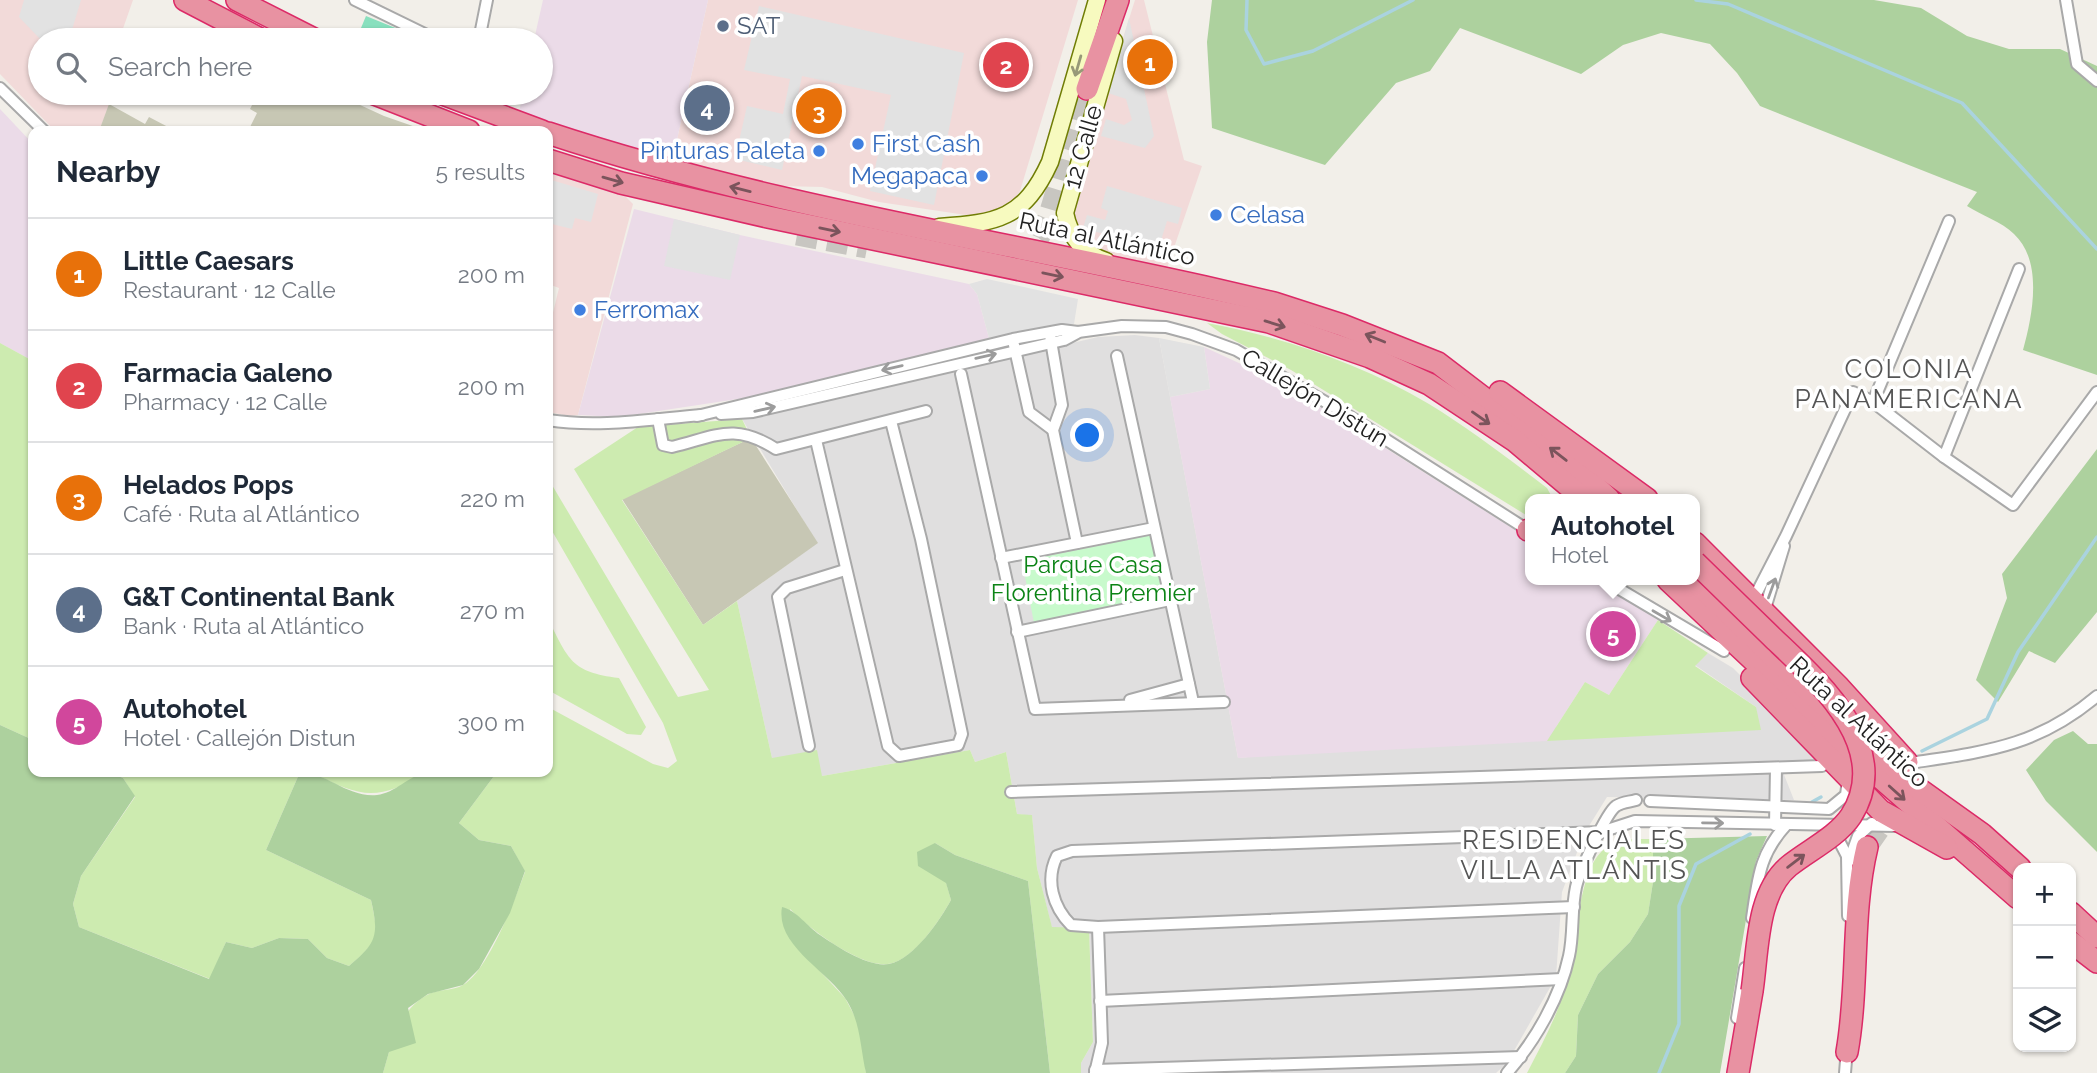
<!DOCTYPE html>
<meta charset="utf-8">
<style>
:root{--surface:#fff;--page:#f2f2f3;--text:#1f2937;--muted:#747a83;--line:#e0e1e3;--accent:#0b8043}
body{margin:0;font-family:Raleway,sans-serif;background:var(--page);color:var(--text)}
.controls{position:absolute;right:21px;bottom:21px;display:grid;overflow:hidden;border-radius:14px;box-shadow:0 2px 5px #0004}
.controls button{width:63px;height:63px;display:grid;place-items:center;padding:0;border:0;border-bottom:2px solid var(--line);background:var(--surface);color:var(--text);font:35px sans-serif}
.you{position:absolute;left:1088px;top:436px;width:24px;height:24px;margin:-18px;border:5px solid #fff;border-radius:50%;background:#1a73e8;box-shadow:0 0 0 10px #1a73e833}
.badge{display:grid;place-items:center;width:46px;height:46px;border-radius:50%;background:var(--accent);color:#fff;font-size:23px;font-weight:700}
.pin{position:absolute;translate:-50% -50%;border:4px solid #fff;box-shadow:0 2px 7px #0006}
.popup{position:absolute;left:1525px;top:494px;width:175px;height:91px;box-sizing:border-box;display:grid;place-content:center;border-radius:14px;background:var(--surface);filter:drop-shadow(0 2px 5px #0005);font-size:23px;white-space:nowrap;color:var(--muted)}
.popup b{font-size:26px;color:var(--text)}
.popup::after{content:'';position:absolute;left:50%;top:100%;margin-left:-14px;border:14px solid transparent;border-top-color:var(--surface)}
.list{margin:0;padding:0;list-style:none}
h2{display:flex;justify-content:space-between;align-items:center;height:91px;margin:0;padding:0 28px;font-size:30px}
h2 small{font-size:23px;font-weight:400;color:var(--muted)}
.list li{display:grid;grid-template-columns:46px 1fr auto;gap:21px;align-items:center;box-sizing:border-box;height:112px;padding:0 28px;border-top:2px solid var(--line)}
.list b{display:block;font-size:26px;white-space:nowrap}
.list p{margin:0;font-size:23px;white-space:nowrap;color:var(--muted)}
.list em{font-size:23px;font-style:normal;color:var(--muted)}
.icon{flex:none;width:38px;height:38px;fill:none;stroke:currentColor;stroke-width:2;stroke-linecap:round;stroke-linejoin:round}
.map{position:relative;flex:none;width:2097px;height:1073px;overflow:hidden}
.search{position:absolute;background:var(--surface);box-shadow:0 2px 5px #0004;left:28px;top:28px;width:525px;height:77px;display:flex;align-items:center;gap:18px;box-sizing:border-box;padding:0 24px;border-radius:38px;color:var(--muted);font-size:26px}
.panel{position:absolute;background:var(--surface);box-shadow:0 2px 5px #0004;left:28px;top:126px;width:525px;height:651px;border-radius:14px}
.map>svg:first-child{display:block}
</style>
<div class="map">
<svg width="2097" height="1073" viewBox="0 0 2097 1073">
<rect width="100%" height="100%" fill="#f2efe9"/>
<polygon fill="#e0dfdf" points="1135,335 1159,338 1238,758 1756,707 1695,665 1708,653 1733,668 1830,765 1781,767 1794,800 1607,797 1584,834 1562,892 1556,977 1507,1063 1496,1073 1081,1073 1081,1063 1093,1042 1089,928 1052,928 1037,868 1032,816 1017,814 1006,752 975,762 970,750 822,776 772,758 737,601 817,543 742,419 1098,337"/>
<g fill="#f2dad9">
<polygon points="0,0 133,0 119,40 40,40 40,93 114,93 99,131 55,131 0,74"/>
<polygon points="708,0 1078,0 1020,191 1007,210 986,218 879,202 822,187 781,186 722,171 697,170 672,162"/>
<polygon points="1135,0 1144,0 1184,160 1202,166 1166,271 1121,260 1088,247 1074,228 1072,201"/>
<polygon points="548,171 622,193 633,204 578,415 570,416 548,412 548,333 559,288 548,284"/>
</g>
<g fill="#ebdbe8">
<polygon points="543,0 708,0 672,162 519,112 523,93 541,93 541,40 534,40"/>
<polygon points="0,109 33,144 33,361 0,343"/>
<polygon points="634,209 740,235 969,284 977,294 989,338 770,394 619,417 578,415"/>
<polygon points="1204,347 1252,369 1314,403 1531,540 1531,580 1594,580 1658,620 1609,695 1585,682 1547,741 1238,758 1170,397 1210,389"/>
</g>
<g fill="#c7c7b4">
<polygon points="258,93 334,93 384,116 427,131 240,131 243,126 249,129 257,113 250,109"/>
<polygon points="109,104 145,124 149,117 170,128 168,131 99,131"/>
<polygon points="751,438 818,543 703,625 622,499"/>
</g>
<g fill="#cdebb0">
<path d="M1207,323c76,14 155,41 222,81 41,25 80,55 118,84l6,11h-22v17l-5,-1 -235,-145 -69,-36z"/>
<polygon points="0,343 33,361 33,740 0,725"/>
<path d="M742,419l9,19 -129,62 81,125 34,-24 35,157 45,-8 5,26 148,-26 5,12 31,-10 11,62 15,1 5,53 15,59 37,1 4,114 -12,21v10h-31l-22,-192 -73,-26 -20,-12 16,57c-11,20 -38,61 -63,64 -27,4 -80,-36 -98,-55v30l55,59 15,28 6,47h-483c8,-28 16,-63 44,-78 10,-6 26,-4 36,-10 25,-14 52,-86 62,-113l-14,-26 -32,-6 -20,-17 38,-51h51v-65l105,57 15,4 9,-7 -14,-38 -115,-199v-40l4,1 126,212 31,-7 -135,-221 64,-42z"/>
<path d="M548,619c21,41 23,53 71,59l27,49 -5,8 -14,-1 -79,-44z"/>
<polygon points="1658,620 1708,653 1695,666 1756,707 1761,730 1547,741 1585,682 1609,695"/>
<path d="M108,772h192l-34,78 105,50c8,37 8,41 -22,66l-22,-8 -19,-19 -29,-1 -27,10 -26,-6 -16,37 -131,-52 -6,-23 8,-28 54,-79 -12,-19z"/>
<path d="M311,772h115c-49,31 -66,25 -115,0z"/>
<path d="M1653,839v43l-5,32 -18,28 -32,32 -20,41 -2,41 -11,17h-38c13,-25 27,-51 36,-78 13,-36 13,-120 39,-144 14,-13 33,-12 51,-12z"/>
</g>
<g fill="#add19e">
<path d="M1212,0h662l47,8 46,28 42,13h51l37,17v309l-74,-25c9,-33 21,-88 -9,-116 -12,-12 -33,-19 -47,-28l10,-14 -217,-86 -23,-33 -27,-29 -49,-11 -38,12 -42,29 -121,-46 -30,43 -34,12 -71,82 -113,-37 -5,-86z"/>
<polygon points="2097,449 2097,612 2055,663 2029,651 1998,702 1976,680 2007,598 2002,574"/>
<path d="M0,725l33,15v32h75l15,6 12,18 -54,80 -8,28 6,23 130,52 17,-37 26,6 27,-10 29,1 19,19 22,8c28,-23 30,-31 22,-66l-105,-50 34,-78c26,0 48,26 77,23 18,-2 32,-19 49,-23 17,-5 52,0 71,0l-38,51 20,17 32,6 14,25 -15,42 -31,56 -16,16 -35,9 -20,14 8,35 -27,9 -6,21h-383z"/>
<polygon points="2073,731 2088,744 2097,744 2097,852 2046,801 2026,770 2054,740"/>
<polygon points="1767,836 1756,861 1720,1073 1565,1073 1576,1056 1578,1015 1598,974 1630,942 1648,914 1653,882 1653,839"/>
<path d="M935,843l20,12 73,26 22,192h-184c-6,-26 -5,-49 -19,-72 -18,-30 -72,-55 -65,-94 14,3 26,20 38,28 16,11 49,33 69,29 25,-5 51,-44 62,-64l-5,-17 -28,-17 -1,-14z"/>
</g>
<polygon fill="#c8facc" points="1152,535 1164,597 1034,623 1022,561"/>
<polygon fill="#88e0be" points="366,16 425,40 356,40"/>
<g fill="#e2e2e2">
<polygon points="24,0 81,0 71,33 72,40 41,40 19,17"/>
<polygon points="759,6 964,53 934,205 870,191 891,95 802,76 782,170 735,159 747,106 783,114 790,79 744,70"/>
<polygon points="1129,18 1154,136 1145,148 1101,136 1106,119 1124,125 1132,120 1126,99 1108,93"/>
<polygon points="548,179 598,194 591,222 575,218 572,229 548,223"/>
<polygon points="1107,186 1182,208 1178,224 1167,221 1158,250 1083,228 1087,215 1105,220 1108,211 1101,208"/>
<polygon points="674,219 740,235 730,280 664,266"/>
<polygon points="987,279 1078,299 1074,324 989,338 977,294 969,284"/>
<polygon points="1159,338 1204,347 1210,389 1170,397"/>
</g>
<g fill="none" stroke-linecap="round" stroke-linejoin="round">
<g stroke="#aad3df" stroke-width="3.5">
<polyline points="1247,0 1246,30 1264,64 1313,51 1413,0"/>
<polyline points="1696,0 1728,4 1962,103 2097,249"/>
<polyline points="1922,751 1987,719 2018,652 2097,537"/>
<polyline points="1812,802 1821,797"/>
<polyline points="1659,1073 1679,1024 1679,906 1696,864 1750,834"/>
</g>
<g stroke="#c8c6c1" stroke-width="21" stroke-dasharray="21 10" stroke-linecap="butt">
<polyline points="797,235 867,248"/>
<polyline points="1018,261 1039,238 1048,218 1087,89"/>
<polyline points="1867,847 1881,827 1901,816"/>
</g>
<defs>
<g id="street">
<polyline points="355,0 437,40"/>
<polyline points="2066,0 2077,64 2097,81"/>
<polyline points="479,40 487,0"/>
<polyline points="0,88 44,131"/>
<polyline points="1050,335 1062,405 1053,430 1077,543"/>
<polyline points="1014,345 1029,412 1053,430"/>
<polyline points="1117,356 1193,702"/>
<polyline points="961,374 1035,709 1224,702"/>
<polyline points="1873,402 1949,221"/>
<polyline points="721,414 753,412 1064,340 1077,333"/>
<polyline points="697,416 1013,339 1062,330 1078,332 1122,326 1166,327 1192,334 1236,350 1341,411 1531,532"/>
<path d="M658,419l5,26 9,2c45,-11 62,-25 104,2l150,-38"/>
<path d="M548,420c51,8 103,-1 154,-5"/>
<polyline points="816,440 888,746 899,756 958,745 962,734 921,539 891,421"/>
<polyline points="1944,457 2019,269"/>
<polyline points="1001,558 1154,528"/>
<polyline points="1604,580 1724,651"/>
<polyline points="1753,600 1786,536 1853,392 1873,402 1944,457 2013,505 2097,392"/>
<polyline points="1764,612 1784,546"/>
<polyline points="1017,632 1170,600"/>
<polyline points="1130,700 1189,684"/>
<polyline points="809,746 778,597 787,588 845,570"/>
<path d="M1917,762c73,-11 122,-17 180,-66"/>
<polyline points="1011,792 1822,766"/>
<polyline points="1650,801 1829,809 1846,795 1848,780"/>
<polyline points="1775,825 1776,768"/>
<polyline points="1834,831 1847,856 1848,916"/>
<polyline points="1849,861 1858,836 1872,823"/>
<path d="M1574,907l-476,20 -27,-2c-18,-18 -26,-45 -14,-69l15,-5 529,-19 34,-11 261,5"/>
<path d="M1752,918c6,-39 7,-64 35,-94"/>
<polyline points="1100,1001 1562,979"/>
<polyline points="1737,1018 1745,968"/>
<polyline points="1095,1070 1521,1057"/>
<polyline points="1095,1073 1102,1043 1098,927"/>
<path d="M1507,1073c28,-32 53,-75 62,-117 5,-22 2,-47 7,-69 3,-14 30,-74 40,-81 6,-4 13,-4 20,-6"/>
<polyline points="1845,1073 1847,1048"/>
</g>
<g id="secondary">
<path d="M939,227c58,-4 85,-8 111,-65l47,-162"/>
<path d="M1106,261c-24,-8 -36,-24 -41,-48l49,-172"/>
</g>
<g id="highway">
<polyline points="185,0 262,40"/>
<polyline points="237,0 316,40"/>
<polyline points="1087,89 1118,0"/>
<polyline points="372,93 469,131"/>
<polyline points="440,93 542,131"/>
<path d="M548,133c214,71 437,105 657,154l69,16 68,22 96,38 140,107 31,29"/>
<polyline points="548,160 621,183 768,217 1269,322 1370,357 1429,384 1515,441 1584,499"/>
<polyline points="1500,392 1647,499"/>
<polyline points="1528,530 1531,530"/>
<polyline points="1695,543 1839,687 1907,762"/>
<polyline points="1668,580 1851,752 2018,898"/>
<polyline points="1694,580 1817,699 1919,789 1982,834 2020,868"/>
<polyline points="1752,678 1881,811 1947,848"/>
<polyline points="2071,913 2097,937"/>
<polyline points="2071,942 2097,962"/>
<path d="M1847,1052c12,-67 4,-139 20,-205"/>
<polyline points="1738,1073 1752,991"/>
</g>
</defs>
<use href="#street" stroke="#a9a9a9" stroke-width="14"/>
<use href="#secondary" stroke="#707d05" stroke-width="19"/>
<use href="#highway" stroke="#dc2a67" stroke-width="24"/>
<use href="#street" stroke="#fff" stroke-width="10"/>
<use href="#secondary" stroke="#f7fabf" stroke-width="16"/>
<use href="#highway" stroke="#e892a2" stroke-width="21"/>
<defs>
<path id="highway-bridge" d="M1695,562c26,25 51,50 77,75 44,42 123,110 79,179 -14,21 -42,34 -62,50 -33,27 -31,86 -37,125"/>
</defs>
<use href="#highway-bridge" stroke="#dc2a67" stroke-width="24" stroke-linecap="butt"/>
<use href="#highway-bridge" stroke="#e892a2" stroke-width="21"/>
</g>
<defs><path id="oneway-shaft" d="M-6 0H5M1.5-3L5.5 0L1.5 3" fill="none" stroke-width="1.6" stroke-linecap="round" stroke-linejoin="round" transform="scale(1.75)"/></defs>
<use stroke="#979978" href="#oneway-shaft" transform="translate(1078 66) rotate(106)"/>
<g stroke="#7b545c">
<use href="#oneway-shaft" transform="translate(613 180) rotate(16)"/>
<use href="#oneway-shaft" transform="translate(740 189) rotate(-166)"/>
<use href="#oneway-shaft" transform="translate(830 230) rotate(12)"/>
<use href="#oneway-shaft" transform="translate(1053 275) rotate(12)"/>
<use href="#oneway-shaft" transform="translate(1275 324) rotate(17)"/>
<use href="#oneway-shaft" transform="translate(1375 338) rotate(-158)"/>
<use href="#oneway-shaft" transform="translate(1481 418) rotate(35)"/>
<use href="#oneway-shaft" transform="translate(1558 454) rotate(-142)"/>
<use href="#oneway-shaft" transform="translate(1897 793) rotate(42)"/>
<use href="#oneway-shaft" transform="translate(1796 861) rotate(-37)"/>
</g>
<g stroke="#9c9c9c">
<use href="#oneway-shaft" transform="translate(986 356) rotate(-13)"/>
<use href="#oneway-shaft" transform="translate(892 368) rotate(167)"/>
<use href="#oneway-shaft" transform="translate(765 409) rotate(-13)"/>
<use href="#oneway-shaft" transform="translate(1772 588) rotate(-70)"/>
<use href="#oneway-shaft" transform="translate(1662 616) rotate(30)"/>
<use href="#oneway-shaft" transform="translate(1713 823) rotate(1)"/>
</g>
<circle fill="#5c6f8a" stroke="#fff" stroke-width="2.5" cx="723" cy="26" r="7"/>
<g fill="#3f7fe0" stroke="#fff" stroke-width="2.5">
<circle cx="858" cy="144" r="7"/>
<circle cx="819" cy="151" r="7"/>
<circle cx="982" cy="176" r="7"/>
<circle cx="1216" cy="215" r="7"/>
<circle cx="580" cy="310" r="7"/>
</g>
<g text-anchor="middle" stroke-width="7" stroke-linejoin="round" paint-order="stroke">
<g font-size="24" fill="#4e5e75" stroke="#fff" text-anchor="start">
<text x="737" y="34">SAT</text>
</g>
<g font-size="24" fill="#366cbe" stroke="#fff" text-anchor="start">
<text x="872" y="152">First Cash</text>
<text x="805" y="159" text-anchor="end">Pinturas Paleta</text>
<text x="968" y="184" text-anchor="end">Megapaca</text>
<text x="1230" y="223">Celasa</text>
<text x="594" y="318">Ferromax</text>
</g>
<g font-size="24" fill="#222" stroke="#fff">
<text transform="translate(1083 147) rotate(-74)" y="8">12 Calle</text>
<text transform="translate(1107 239) rotate(12)" y="8">Ruta al Atlántico</text>
<text transform="translate(1315 398) rotate(31)" y="8">Callejón Distun</text>
<text transform="translate(1859 722) rotate(43)" y="8">Ruta al Atlántico</text>
</g>
<g font-size="24" fill="#0c8416" stroke="#fff">
<text x="1093" y="573">Parque Casa<tspan x="1093" dy="28">Florentina Premier</tspan></text>
</g>
<g font-size="26" letter-spacing="2" fill="#555" stroke="#fff">
<text x="1909" y="378">COLONIA<tspan x="1909" dy="30">PANAMERICANA</tspan></text>
<text x="1574" y="849">RESIDENCIALES<tspan x="1574" dy="30">VILLA ATLÁNTIS</tspan></text>
</g>
</g>
</svg>
<div class="controls">
<button>+</button>
<button>−</button>
<button><svg class="icon" aria-label="layers" viewBox="0 0 24 24"><path d="M12 4l9 5-9 5-9-5zM3 14l9 5 9-5"/></svg></button>
</div>
<div class="you"></div>
<div class="pin badge" style="left:1150px;top:62px;background:#e8710a">1</div>
<div class="pin badge" style="left:1006px;top:65px;background:#e0444e">2</div>
<div class="pin badge" style="left:819px;top:111px;background:#e8710a">3</div>
<div class="pin badge" style="left:707px;top:108px;background:#5c6f8a">4</div>
<div class="pin badge" style="left:1613px;top:634px;background:#d1479c">5</div>
<div class="popup"><b>Autohotel</b>Hotel</div>
<div class="search"><svg class="icon" aria-label="search" viewBox="0 0 24 24"><circle cx="10" cy="10" r="6"/><path d="M15 15l6 6"/></svg>Search here</div>
<section class="panel">
<h2>Nearby<small>5 results</small></h2>
<ul class="list">
<li><span class="badge" style="background:#e8710a">1</span><div><b>Little Caesars</b><p>Restaurant · 12 Calle</p></div><em>200 m</em></li>
<li><span class="badge" style="background:#e0444e">2</span><div><b>Farmacia Galeno</b><p>Pharmacy · 12 Calle</p></div><em>200 m</em></li>
<li><span class="badge" style="background:#e8710a">3</span><div><b>Helados Pops</b><p>Café · Ruta al Atlántico</p></div><em>220 m</em></li>
<li><span class="badge" style="background:#5c6f8a">4</span><div><b>G&amp;T Continental Bank</b><p>Bank · Ruta al Atlántico</p></div><em>270 m</em></li>
<li><span class="badge" style="background:#d1479c">5</span><div><b>Autohotel</b><p>Hotel · Callejón Distun</p></div><em>300 m</em></li>
</ul>
</section>
</div>
